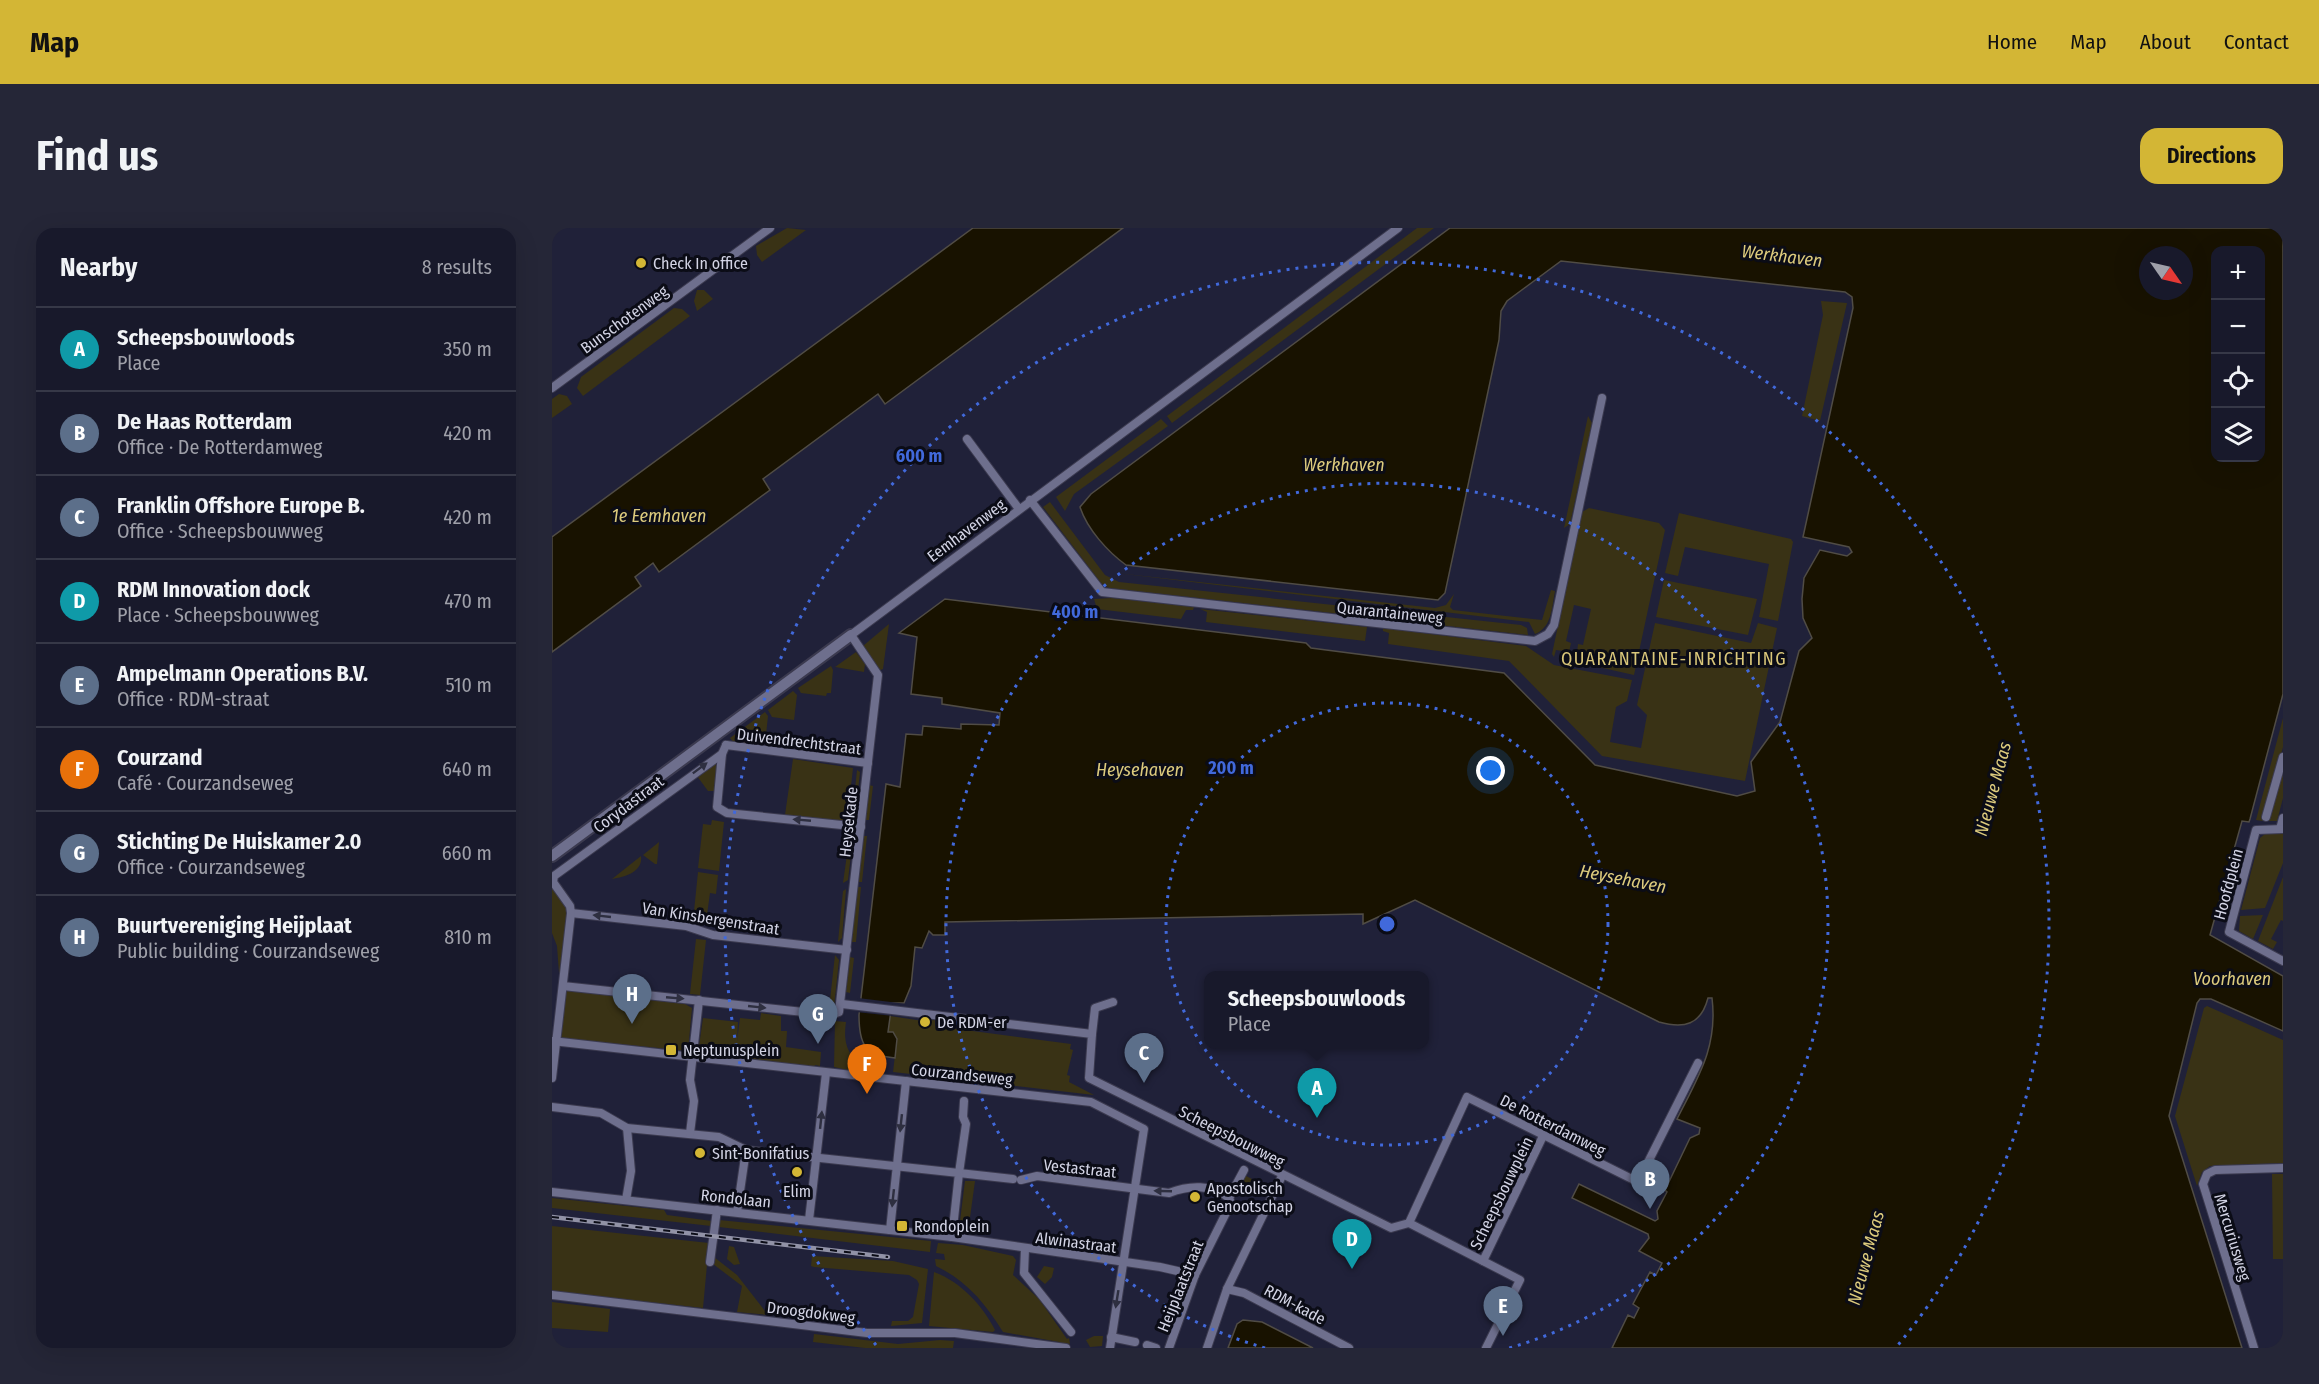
<!DOCTYPE html>
<meta charset="utf-8">
<style>
:root{--surface:#18192b;--page:#252637;--text:#f1f3f6;--muted:#9fa0a9;--line:#363847;--accent:#d3b635}
body{margin:0;font-family:"Fira Sans Condensed",sans-serif;background:var(--page);color:var(--text)}
.controls{position:absolute;right:18px;top:18px;display:grid;overflow:hidden;border-radius:12px;box-shadow:0 6px 24px #0002}
.controls button{width:54px;height:54px;display:grid;place-items:center;padding:0;border:0;border-bottom:2px solid var(--line);background:var(--surface);color:var(--text);font:30px sans-serif}
.compass{position:absolute;left:1587px;top:18px;width:54px;height:54px;border-radius:50%;background:var(--surface);box-shadow:0 6px 24px #0002;rotate:124deg}
.you{position:absolute;left:939px;top:543px;width:21px;height:21px;margin:-15px;border:4px solid #fff;border-radius:50%;background:#1a73e8;box-shadow:0 0 0 9px #1a73e833}
.badge{display:grid;place-items:center;width:39px;height:39px;border-radius:50%;background:var(--accent);color:#fff;font-size:20px;font-weight:700}
.pin{position:absolute;translate:-50% -50px;filter:drop-shadow(0 2px 3px #0008)}
.pin::after{content:'';position:absolute;top:32px;width:21px;height:18px;background:inherit;clip-path:polygon(0 0,100% 0,50% 100%)}
.popup{position:absolute;left:652px;top:743px;width:225px;height:78px;box-sizing:border-box;display:grid;place-content:center;border-radius:12px;background:var(--surface);filter:drop-shadow(0 2px 4px #0005);font-size:20px;white-space:nowrap;color:var(--muted)}
.popup b{font-size:22px;color:var(--text)}
.popup::after{content:'';position:absolute;left:50%;top:100%;margin-left:-12px;border:12px solid transparent;border-top-color:var(--surface)}
.list{margin:0;padding:0;list-style:none}
h2{display:flex;justify-content:space-between;align-items:center;height:78px;margin:0;padding:0 24px;font-size:26px}
h2 small{font-size:20px;font-weight:400;color:var(--muted)}
.list li{display:grid;grid-template-columns:39px 1fr auto;gap:18px;align-items:center;box-sizing:border-box;height:84px;padding:0 24px;border-top:2px solid var(--line)}
.list b{display:block;font-size:22px;white-space:nowrap}
.list p{margin:0;font-size:20px;white-space:nowrap;color:var(--muted)}
.list em{font-size:20px;font-style:normal;color:var(--muted)}
.icon{flex:none;width:33px;height:33px;fill:none;stroke:currentColor;stroke-width:2;stroke-linecap:round;stroke-linejoin:round}
.map{position:relative;flex:none;width:1731px;height:1120px;overflow:hidden;border-radius:18px}
header{display:flex;align-items:center;gap:36px;box-sizing:border-box;height:84px;padding:0 30px;background:var(--accent);color:#111}
header strong{font-size:28px}
nav{display:flex;gap:33px;margin-inline-start:auto;font-size:21px}
.intro{display:flex;align-items:center;justify-content:space-between;box-sizing:border-box;height:144px;padding:0 36px}
h1{margin:0;font-size:42px}
.button{padding:15px 27px;border-radius:18px;background:var(--accent);color:#111;font-size:21px;font-weight:700}
main{display:flex;gap:36px;padding:0 36px}
aside{flex:1;background:var(--surface);border-radius:18px;box-shadow:0 6px 24px #0002}
.map>svg:first-child{display:block}
</style>
<header>
<strong>Map</strong>
<nav><a>Home</a><a>Map</a><a>About</a><a>Contact</a></nav>
</header>
<div class="intro"><h1>Find us</h1><a class="button">Directions</a></div>
<main>
<aside>
<h2>Nearby<small>8 results</small></h2>
<ul class="list">
<li><span class="badge" style="background:#0f9aa8">A</span><div><b>Scheepsbouwloods</b><p>Place</p></div><em>350 m</em></li>
<li><span class="badge" style="background:#5c6f8a">B</span><div><b>De Haas Rotterdam</b><p>Office · De Rotterdamweg</p></div><em>420 m</em></li>
<li><span class="badge" style="background:#5c6f8a">C</span><div><b>Franklin Offshore Europe B.</b><p>Office · Scheepsbouwweg</p></div><em>420 m</em></li>
<li><span class="badge" style="background:#0f9aa8">D</span><div><b>RDM Innovation dock</b><p>Place · Scheepsbouwweg</p></div><em>470 m</em></li>
<li><span class="badge" style="background:#5c6f8a">E</span><div><b>Ampelmann Operations B.V.</b><p>Office · RDM-straat</p></div><em>510 m</em></li>
<li><span class="badge" style="background:#e8710a">F</span><div><b>Courzand</b><p>Café · Courzandseweg</p></div><em>640 m</em></li>
<li><span class="badge" style="background:#5c6f8a">G</span><div><b>Stichting De Huiskamer 2.0</b><p>Office · Courzandseweg</p></div><em>660 m</em></li>
<li><span class="badge" style="background:#5c6f8a">H</span><div><b>Buurtvereniging Heijplaat</b><p>Public building · Courzandseweg</p></div><em>810 m</em></li>
</ul>
</aside>
<div class="map">
<svg width="1731" height="1120" viewBox="0 0 1731 1120">
<rect width="100%" height="100%" fill="#202139"/>
<g fill="#393215">
<polygon points="235,0 254,2 210,34 205,27 204,18"/>
<polygon points="865,0 882,0 620,195 615,188"/>
<polygon points="145,62 152,62 161,71 145,83 142,73"/>
<polygon points="1269,73 1295,75 1268,193 1250,188 1271,87"/>
<polygon points="122,80 130,81 138,88 31,168 25,160 29,149"/>
<polygon points="7,166 15,168 20,176 0,190 0,171"/>
<polygon points="1036,188 1040,195 1018,296 1012,300"/>
<polygon points="609,191 616,198 522,266 513,283 504,269"/>
<polygon points="498,274 553,347 567,354 969,397 975,400 976,407 557,360 549,355 491,279"/>
<polygon points="1037,280 1107,295 1113,302 1082,447 1024,434 1026,416 1031,417 1039,381 1022,377 1014,413 1019,415 1015,433 1009,432 1011,423 1004,422 1002,429 1000,426 1030,284"/>
<polygon points="1127,285 1239,311 1241,314 1226,393 1207,389 1217,336 1133,319 1126,348 1113,345"/>
<path d="M564,345l319,35 11,-3 8,-11 -4,13 3,3 89,10 9,-30 4,1c-3,15 -3,37 -20,43l-6,-12z"/>
<polygon points="1112,352 1205,371 1196,407 1104,389"/>
<polygon points="560,370 642,379 641,382 634,382 629,391 545,381 542,371"/>
<polygon points="648,381 815,399 813,413 654,394 655,384"/>
<polygon points="1103,395 1199,415 1206,395 1225,400 1193,553 1050,528 957,433 836,416 837,405 831,403 831,400 974,418 1002,437 1080,452 1075,473 1064,479 1058,514 1089,520 1095,487 1085,477"/>
<polygon points="337,396 331,441 328,442 311,418"/>
<polygon points="304,424 313,436 312,444 283,439"/>
<polygon points="279,438 281,442 279,465 275,465 274,468 249,465 246,460"/>
<polygon points="241,463 245,467 242,492 220,489 216,482"/>
<polygon points="213,484 216,488 213,516 182,515 178,510"/>
<polygon points="1731,490 1731,519 1711,593 1704,592"/>
<polygon points="241,531 301,540 295,594 233,587"/>
<polygon points="166,532 163,563 156,563 145,548"/>
<polygon points="1731,538 1731,570 1725,593 1716,593"/>
<polygon points="305,542 308,544 303,589 300,591"/>
<polygon points="317,557 321,558 317,592 313,592"/>
<polygon points="160,592 172,594 167,643 146,640 151,596 159,597"/>
<polygon points="298,605 301,609 296,652 291,655"/>
<polygon points="1731,605 1731,635 1713,680 1689,682 1708,610 1713,606"/>
<polygon points="311,608 315,608 310,654 306,654"/>
<polygon points="107,614 105,636 103,636 91,627"/>
<path d="M89,628c2,16 -16,21 -29,23z"/>
<polygon points="146,644 166,647 164,666 158,665 154,694 141,693"/>
<polygon points="1731,649 1731,693 1729,692 1719,711 1725,714 1721,721 1706,713"/>
<polygon points="0,657 16,679 10,745 7,745 5,718 0,705"/>
<polygon points="305,659 309,659 304,714 300,714"/>
<polygon points="294,661 290,710 286,714 291,663"/>
<polygon points="1711,687 1701,711 1687,703 1688,688"/>
<polygon points="144,711 154,712 148,767 138,766"/>
<polygon points="283,727 287,732 282,779 279,781 277,781"/>
<polygon points="298,729 302,730 298,765 294,764"/>
<polygon points="14,762 133,776 140,780 136,823 8,810"/>
<polygon points="1655,778 1731,812 1731,935 1658,938 1650,944 1645,958 1623,888 1652,780"/>
<polygon points="209,785 229,788 229,803 235,803 234,819 269,824 268,838 263,837 262,840 152,828 147,818 151,790 186,794 185,813 188,790 208,792"/>
<polygon points="338,788 371,793 383,792 383,798 519,816 518,821 521,822 515,847 518,848 517,854 542,867 341,844 345,811 336,804"/>
<path d="M283,793l11,1c-3,20 1,34 19,45l1,7 -32,-7z"/>
<polygon points="1720,946 1731,946 1731,1031 1721,1031"/>
<polygon points="692,947 700,951 691,968 683,964"/>
<polygon points="413,953 423,953 416,1004 407,1001"/>
<polygon points="0,970 112,982 115,987 160,993 159,998 0,980"/>
<polygon points="167,992 379,1013 378,1024 167,999"/>
<polygon points="0,998 157,1015 151,1080 0,1063"/>
<path d="M386,1015l25,2 50,11 3,4 -3,15 26,24 28,40 2,-1 1,6 -6,-1 2,5h-4l-3,-6 -56,-10c-18,-29 -36,-51 -67,-66l-1,-7 10,1 -1,-6 -8,-1z"/>
<polygon points="177,1018 182,1019 188,1036 182,1037 175,1031"/>
<polygon points="260,1028 341,1033 376,1041 370,1095 339,1098 340,1093 356,1093 361,1089 367,1056 365,1052 357,1047 262,1039 259,1038"/>
<polygon points="162,1029 185,1047 216,1087 185,1084 190,1058 161,1036"/>
<polygon points="492,1038 502,1040 500,1049 493,1056 485,1049"/>
<path d="M382,1044c27,10 48,33 61,58l-2,2 -64,-6z"/>
<polygon points="0,1074 58,1081 56,1104 0,1100"/>
<polygon points="262,1106 346,1116 388,1112 402,1113 401,1120 313,1120 261,1114"/>
<polygon points="542,1108 551,1108 550,1118 538,1119 534,1112"/>
</g>
<g fill="#181200" stroke="#504c45" stroke-width="1.5" fill-rule="evenodd">
<polygon points="421,0 571,0 333,176 326,166 211,251 218,262 107,344 101,335 83,349 89,358 0,424 0,309"/>
<path d="M898,0h833v466l-33,125 -1,3 -7,-1 -32,114 73,41v55l-72,-32h-11l-3,4 -28,113 73,232h-630l16,-33 6,3 5,-10 -6,-4 17,-32 6,3 6,-12 -23,-12 10,-13 -1,-4 -76,-36 7,-14 76,37 3,-2 -1,-8 10,-19 -2,-2 25,-52 9,-4 1,-6 -23,-9c21,-42 41,-72 35,-121h-4c-7,27 -24,31 -49,24l-244,-122 -52,24v-10l-418,8v13h-12l-4,-4 -7,17 -7,-1 -4,39 -7,17h-12l-4,29h5l4,7 -2,19c-31,-3 -36,-14 -36,-43l27,-231 14,3 6,-53 16,1 1,-9 38,3v-5l38,1 1,-12 -58,-9v-6l-31,-4 6,-57 -18,-4 46,-34 361,44 5,5 193,25 91,92 142,31 18,-5 -4,-29 29,-40 19,-71 13,-13 -9,-20 -1,-19 2,-21 16,-28 27,6 5,-4 -3,-5 -46,-10 50,-229 -1,-11 -7,-5 -284,-31 -54,40 -6,10 -2,29 -54,253 -7,7 -312,-35c-18,-13 -39,-36 -46,-58l11,-13zM1664,22h44v208h-44zM1596,27h36v36h-36z"/>
<polygon points="691,1092 710,1094 761,1120 676,1120 685,1096"/>
</g>
<polygon fill="#202139" points="306,770 355,776 343,777 341,788 304,784"/>
<g fill="none" stroke-linecap="round" stroke-linejoin="round">
<defs>
<g id="street">
<polyline points="0,160 218,0"/>
<polyline points="415,211 467,281"/>
<polyline points="478,272 550,364 983,413 996,406 1002,397 1050,170"/>
<polyline points="174,517 170,526 165,579 175,585 309,599"/>
<polyline points="174,517 316,535"/>
<polyline points="1714,589 1731,529"/>
<polyline points="1728,601 1731,590"/>
<polyline points="1731,601 1704,602 1677,704 1731,733"/>
<polyline points="19,685 134,698 161,707 295,722"/>
<polyline points="11,758 279,787 287,784 326,447 299,407 846,0"/>
<polyline points="290,776 540,806 537,850 839,1000 857,995 915,869 1086,954 1146,835"/>
<polyline points="540,806 543,780 561,774"/>
<polyline points="0,813 539,874 592,901 558,1120"/>
<polyline points="0,850 19,685 18,678 1,654 2,648 170,526"/>
<polyline points="412,873 411,889 414,896 407,945 461,951"/>
<polyline points="0,879 49,885 75,900 167,909 194,922 407,945 400,1009"/>
<polyline points="138,905 142,873 138,852 147,772"/>
<path d="M469,952l16,-4 132,17c20,-8 43,-9 60,5"/>
<polyline points="0,964 400,1009 608,1039 643,1047"/>
<polyline points="74,972 79,943 75,900"/>
<polyline points="185,984 194,922"/>
<polyline points="257,992 274,845"/>
<polyline points="857,995 968,1052 934,1120"/>
<polyline points="338,1002 354,853"/>
<polyline points="473,1021 472,1045 519,1104"/>
<polyline points="931,1033 991,908"/>
<polyline points="158,1034 165,982"/>
<polyline points="675,1061 692,1065 797,1120"/>
<polyline points="0,1067 315,1105 403,1105 514,1120"/>
<polyline points="559,1109 583,1114"/>
<polyline points="595,1117 604,1120"/>
<polyline points="617,1120 643,1047 679,975 677,970 692,942"/>
<polyline points="655,1120 675,1061 730,948"/>
<polyline points="1702,1120 1651,956 1655,946 1663,942 1731,940"/>
</g>
<polyline id="secondary" points="0,628 299,407"/>
</defs>
<use href="#street" stroke="#3b3a4f" stroke-width="10"/>
<use href="#secondary" stroke="#3b3a4f" stroke-width="14"/>
<use href="#street" stroke="#6e6f8d" stroke-width="8"/>
<use href="#secondary" stroke="#6e6f8d" stroke-width="10"/>
<defs>
<polyline id="rail" points="0,989 336,1029"/>
</defs>
<use href="#rail" stroke="#9192a6" stroke-width="4.5"/>
<use href="#rail" stroke="#0b0c16" stroke-width="2" stroke-dasharray="7" stroke-linecap="butt"/>
</g>
<defs><path id="oneway-solid" d="M-6-.8H1V-3.2L6.5 0L1 3.2V.8H-6Z" transform="scale(1.5)"/></defs>
<g fill="#2e2f40">
<use href="#oneway-solid" transform="translate(148 540) rotate(-37)"/>
<use href="#oneway-solid" transform="translate(250 592) rotate(-175)"/>
<use href="#oneway-solid" transform="translate(50 688) rotate(-174)"/>
<use href="#oneway-solid" transform="translate(123 770) rotate(5)"/>
<use href="#oneway-solid" transform="translate(205 779) rotate(6)"/>
<use href="#oneway-solid" transform="translate(269 892) rotate(-84)"/>
<use href="#oneway-solid" transform="translate(349 895) rotate(96)"/>
<use href="#oneway-solid" transform="translate(611 963) rotate(-178)"/>
<use href="#oneway-solid" transform="translate(341 970) rotate(96)"/>
<use href="#oneway-solid" transform="translate(565 1071) rotate(99)"/>
</g>
<g fill="none" stroke="#4169db" stroke-width="3" stroke-dasharray="3 6">
<circle cx="835" cy="696" r="221"/>
<path d="M713 1120A441 441 0 1 1 957 1120"/>
<path d="M324 1117A662 662 0 1 1 1346 1117"/>
</g>
<g fill="#d3b635" stroke="#0b0c16" stroke-width="2">
<circle cx="89" cy="35" r="6"/>
<circle cx="373" cy="794" r="6"/>
<rect x="113" y="816" width="12" height="12" rx="3"/>
<circle cx="148" cy="925" r="6"/>
<circle cx="245" cy="944" r="6"/>
<circle cx="643" cy="969" r="6"/>
<rect x="344" y="992" width="12" height="12" rx="3"/>
</g>
<g text-anchor="middle" stroke-width="6" stroke-linejoin="round" paint-order="stroke">
<g font-size="16" fill="#d3d4e5" stroke="#0b0c16" text-anchor="start">
<text x="101" y="41">Check In office</text>
<text x="385" y="800">De RDM-er</text>
<text x="131" y="828">Neptunusplein</text>
<text x="160" y="931">Sint-Bonifatius</text>
<text x="655" y="966">Apostolisch<tspan x="655" dy="18">Genootschap</tspan></text>
<text x="245" y="969" text-anchor="middle">Elim</text>
<text x="362" y="1004">Rondoplein</text>
</g>
<g font-size="16" fill="#d3d4e5" stroke="#0b0c16">
<text transform="translate(72 91) rotate(-36)" y="6">Bunschotenweg</text>
<text transform="translate(414 302) rotate(-37)" y="6">Eemhavenweg</text>
<text transform="translate(838 384) rotate(6)" y="6">Quarantaineweg</text>
<text transform="translate(247 513) rotate(7)" y="6">Duivendrechtstraat</text>
<text transform="translate(76 576) rotate(-37)" y="6">Corydastraat</text>
<text transform="translate(296 594) rotate(-84)" y="6">Heysekade</text>
<text transform="translate(1676 656) rotate(-75)" y="6">Hoofdplein</text>
<text transform="translate(159 690) rotate(9)" y="6">Van Kinsbergenstraat</text>
<text transform="translate(410 846) rotate(6)" y="6">Courzandseweg</text>
<text transform="translate(1001 897) rotate(27)" y="6">De Rotterdamweg</text>
<text transform="translate(680 908) rotate(27)" y="6">Scheepsbouwweg</text>
<text transform="translate(528 940) rotate(6)" y="6">Vestastraat</text>
<text transform="translate(949 965) rotate(-64)" y="6">Scheepsbouwplein</text>
<text transform="translate(184 970) rotate(6)" y="6">Rondolaan</text>
<text transform="translate(1681 1009) rotate(73)" y="6">Mercuriusweg</text>
<text transform="translate(524 1014) rotate(7)" y="6">Alwinastraat</text>
<text transform="translate(628 1058) rotate(-68)" y="6">Heijplaatstraat</text>
<text transform="translate(743 1076) rotate(28)" y="6">RDM-kade</text>
<text transform="translate(259 1084) rotate(7)" y="6">Droogdokweg</text>
</g>
<g font-size="18" font-style="italic" fill="#ddcb7d" stroke="#0b0c16">
<text transform="translate(1230 28) rotate(7)" y="6">Werkhaven</text>
<text x="792" y="243">Werkhaven</text>
<text x="107" y="294">1e Eemhaven</text>
<text x="588" y="548">Heysehaven</text>
<text transform="translate(1441 561) rotate(-75)" y="6">Nieuwe Maas</text>
<text transform="translate(1071 651) rotate(11)" y="6">Heysehaven</text>
<text x="1680" y="757">Voorhaven</text>
<text transform="translate(1314 1030) rotate(-75)" y="6">Nieuwe Maas</text>
</g>
<g font-size="18" letter-spacing="1.5" fill="#dac77a" stroke="#0b0c16">
<text x="1122" y="437">QUARANTAINE-INRICHTING</text>
</g>
</g>
<circle cx="835" cy="696" r="9" fill="#4169db" stroke="#0b0c16" stroke-width="3"/>
<g font-size="18" text-anchor="middle" font-weight="bold" fill="#4169db" stroke="#0b0c16" stroke-width="6" stroke-linejoin="round" paint-order="stroke">
<text x="367" y="234">600 m</text>
<text x="523" y="390">400 m</text>
<text x="679" y="546">200 m</text>
</g>
</svg>
<div class="controls">
<button>+</button>
<button>−</button>
<button><svg class="icon" aria-label="locate" viewBox="0 0 24 24"><circle cx="12" cy="12" r="6"/><path d="M12 2v4M12 18v4M2 12h4M18 12h4"/></svg></button>
<button><svg class="icon" aria-label="layers" viewBox="0 0 24 24"><path d="M12 4l9 5-9 5-9-5zM3 14l9 5 9-5"/></svg></button>
</div>
<svg class="compass" viewBox="-18 -18 36 36"><path d="M0-13l5 13h-10z" fill="#e53935"/><path d="M0 13l5-13h-10z" fill="#9fa0a9"/></svg>
<div class="you"></div>
<div class="pin badge" style="left:765px;top:890px;background:#0f9aa8">A</div>
<div class="popup"><b>Scheepsbouwloods</b>Place</div>
<div class="pin badge" style="left:1098px;top:981px;background:#5c6f8a">B</div>
<div class="pin badge" style="left:592px;top:855px;background:#5c6f8a">C</div>
<div class="pin badge" style="left:800px;top:1041px;background:#0f9aa8">D</div>
<div class="pin badge" style="left:951px;top:1108px;background:#5c6f8a">E</div>
<div class="pin badge" style="left:315px;top:866px;background:#e8710a">F</div>
<div class="pin badge" style="left:266px;top:816px;background:#5c6f8a">G</div>
<div class="pin badge" style="left:80px;top:796px;background:#5c6f8a">H</div>
</div>
</main>
